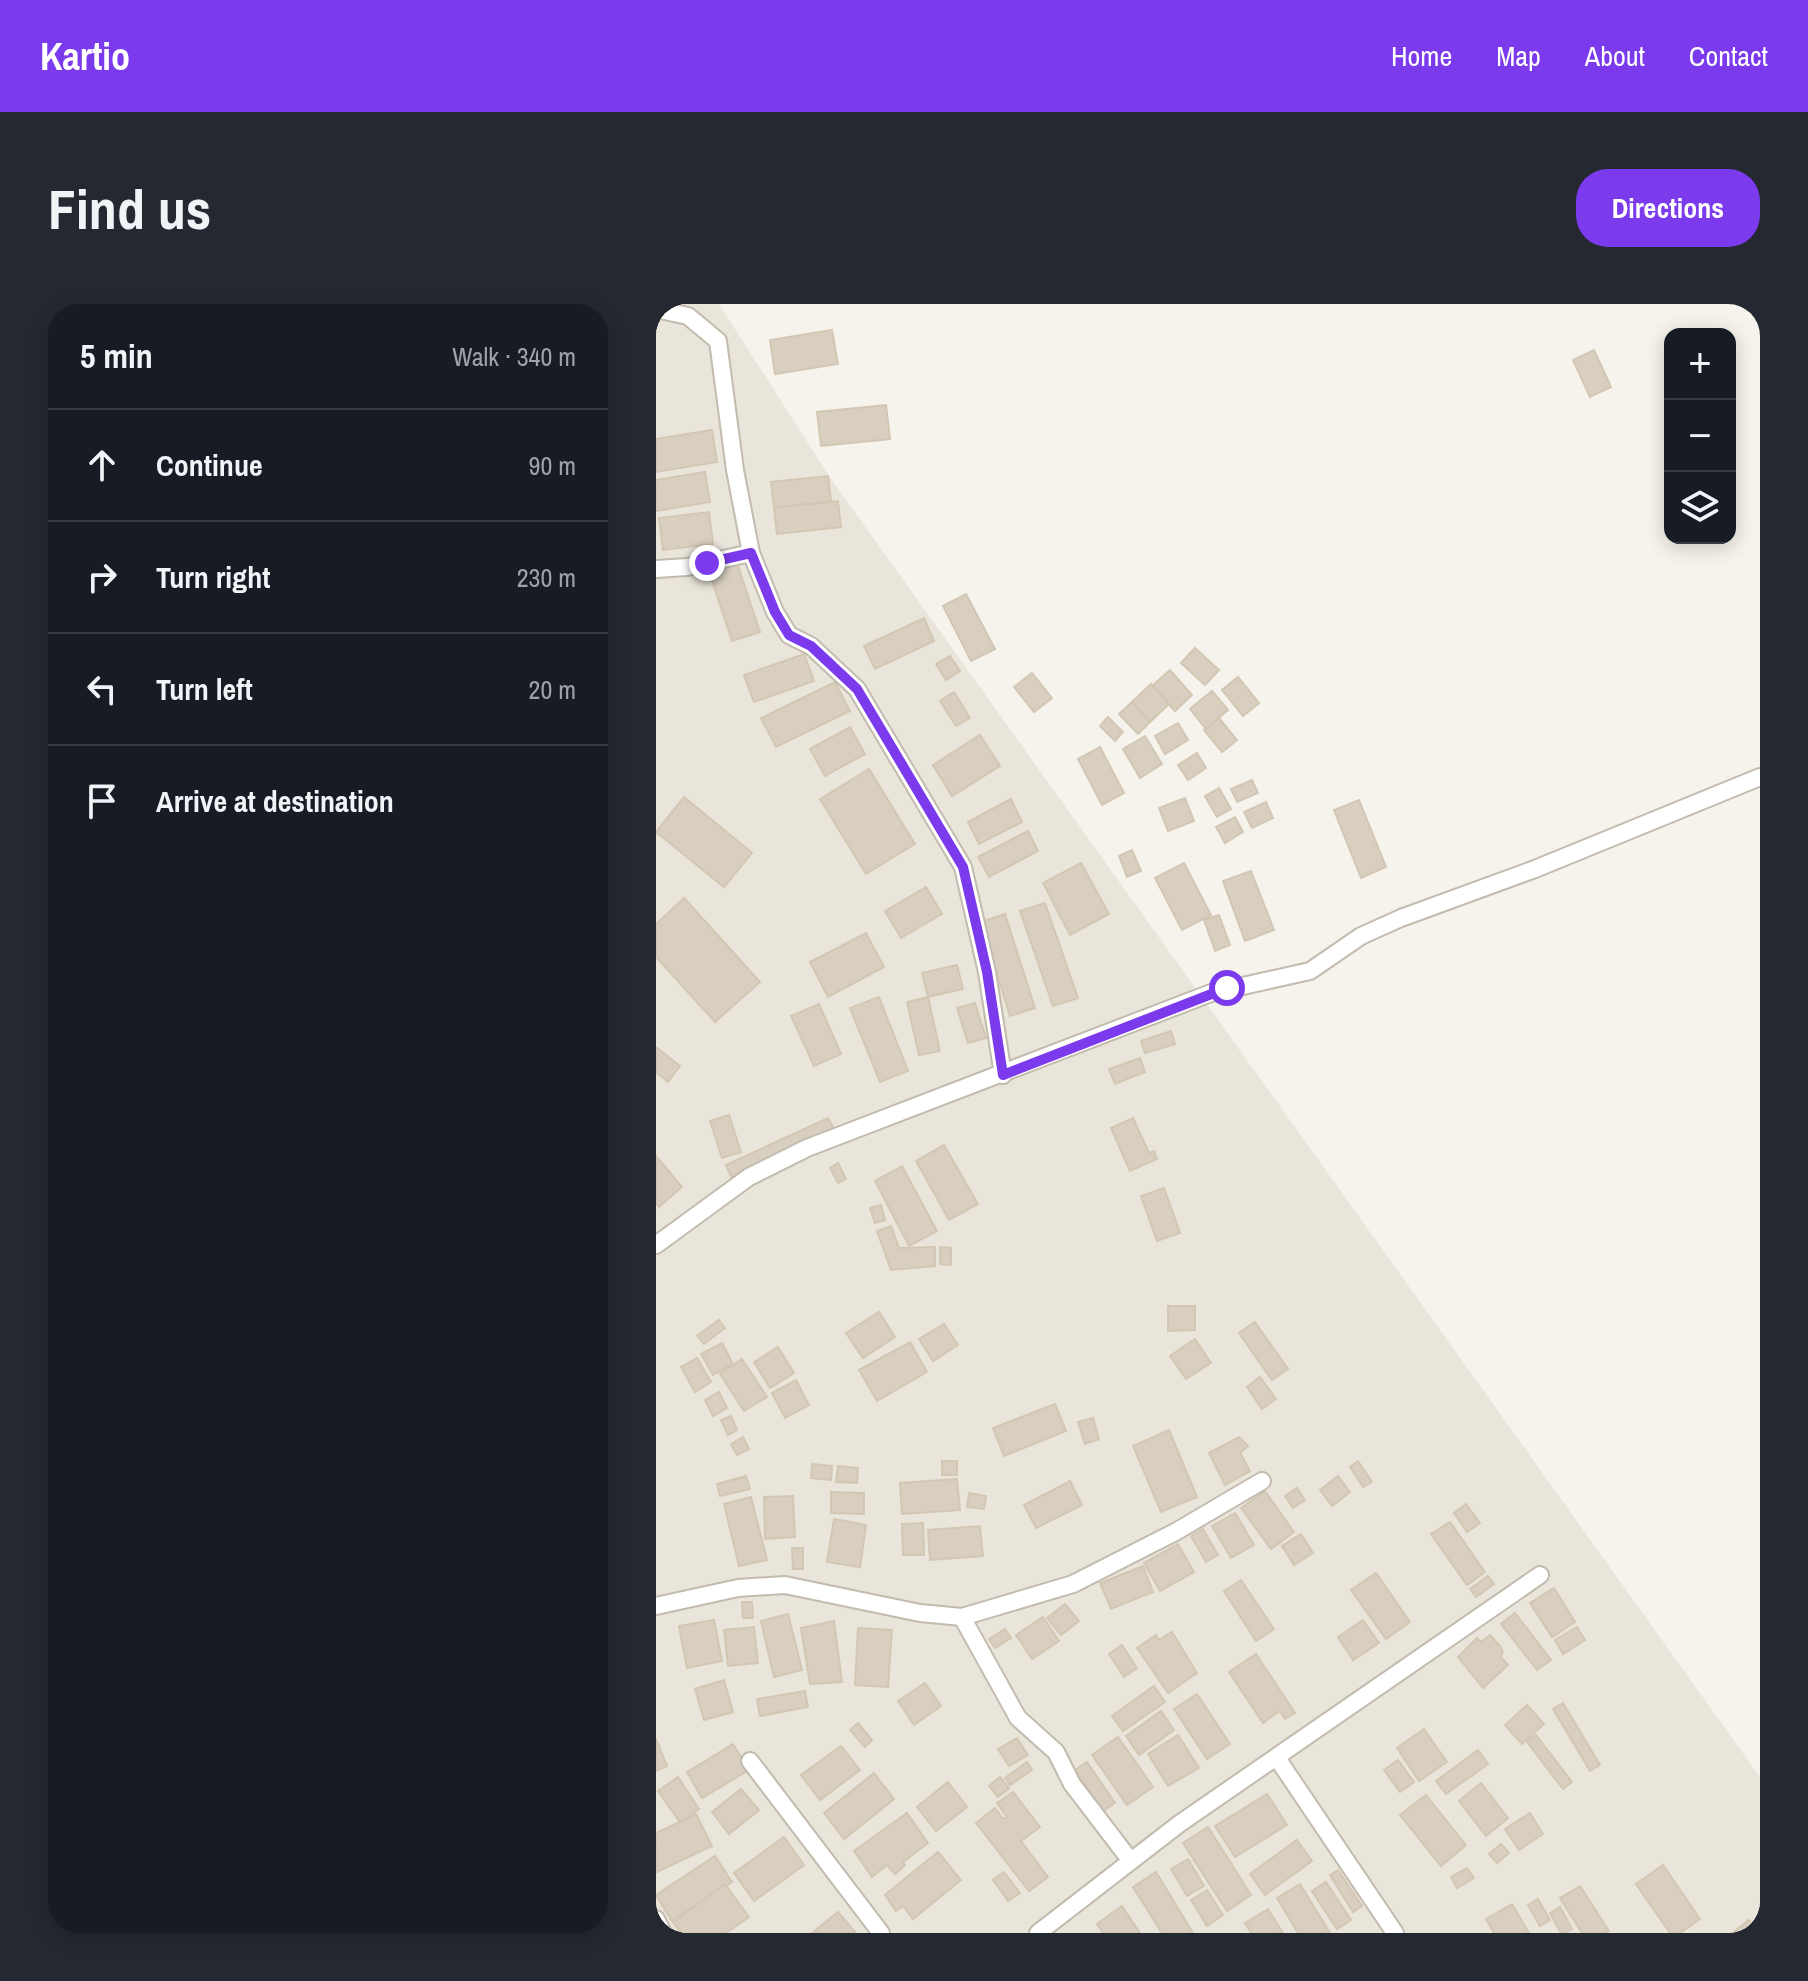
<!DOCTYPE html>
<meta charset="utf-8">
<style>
:root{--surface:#171b24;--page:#242831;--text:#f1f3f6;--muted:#9ea1a6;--line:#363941;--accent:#7c3aed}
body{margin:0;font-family:"Archivo Narrow",sans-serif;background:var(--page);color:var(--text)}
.controls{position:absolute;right:24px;top:24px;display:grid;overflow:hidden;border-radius:16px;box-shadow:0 4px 20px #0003}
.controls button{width:72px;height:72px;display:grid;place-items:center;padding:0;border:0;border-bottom:2px solid var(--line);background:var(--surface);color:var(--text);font:40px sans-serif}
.stop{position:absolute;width:24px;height:24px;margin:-18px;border:6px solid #7c3aed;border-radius:50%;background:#fff}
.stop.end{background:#7c3aed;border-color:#fff;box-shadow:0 2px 8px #0008}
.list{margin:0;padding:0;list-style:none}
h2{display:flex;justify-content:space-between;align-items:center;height:104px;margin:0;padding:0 32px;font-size:34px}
h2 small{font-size:26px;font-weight:400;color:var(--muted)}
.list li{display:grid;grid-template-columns:52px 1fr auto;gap:24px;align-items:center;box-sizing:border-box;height:112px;padding:0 32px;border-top:2px solid var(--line)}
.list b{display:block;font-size:30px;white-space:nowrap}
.list em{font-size:26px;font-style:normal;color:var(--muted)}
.icon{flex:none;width:44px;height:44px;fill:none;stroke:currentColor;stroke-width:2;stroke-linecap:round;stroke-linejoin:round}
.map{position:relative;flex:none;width:1104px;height:1629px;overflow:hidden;border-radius:32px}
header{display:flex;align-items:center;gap:48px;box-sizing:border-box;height:112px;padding:0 40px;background:var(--accent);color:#fff}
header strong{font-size:38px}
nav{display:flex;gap:44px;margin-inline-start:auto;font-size:28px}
.intro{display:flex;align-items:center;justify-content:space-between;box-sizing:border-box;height:192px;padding:0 48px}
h1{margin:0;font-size:56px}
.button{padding:20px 36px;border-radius:32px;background:var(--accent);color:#fff;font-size:28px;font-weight:700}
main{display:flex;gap:48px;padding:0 48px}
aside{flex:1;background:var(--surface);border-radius:32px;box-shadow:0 4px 20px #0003}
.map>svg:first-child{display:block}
</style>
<header>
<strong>Kartio</strong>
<nav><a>Home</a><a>Map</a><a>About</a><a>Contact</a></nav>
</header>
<div class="intro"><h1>Find us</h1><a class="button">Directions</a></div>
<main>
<aside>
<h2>5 min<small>Walk · 340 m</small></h2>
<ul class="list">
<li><svg class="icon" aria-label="ahead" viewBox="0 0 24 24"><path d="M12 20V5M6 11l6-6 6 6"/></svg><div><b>Continue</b></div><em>90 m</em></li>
<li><svg class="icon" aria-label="right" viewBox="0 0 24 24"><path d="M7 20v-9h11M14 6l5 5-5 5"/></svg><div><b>Turn right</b></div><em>230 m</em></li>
<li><svg class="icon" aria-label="left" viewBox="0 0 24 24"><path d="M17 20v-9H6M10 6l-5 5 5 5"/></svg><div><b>Turn left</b></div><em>20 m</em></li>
<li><svg class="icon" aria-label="arrive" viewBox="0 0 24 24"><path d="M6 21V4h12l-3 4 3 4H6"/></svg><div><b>Arrive at destination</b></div></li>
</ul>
</aside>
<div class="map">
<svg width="1104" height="1629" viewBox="0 0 1104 1629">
<rect width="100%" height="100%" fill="#f6f3ec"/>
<polygon fill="#eae5da" points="0,0 63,0 175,175 1104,1473 1104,1629 0,1629"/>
<g fill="#d8cfc1" stroke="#d3c7b4" stroke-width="2">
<polygon points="176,26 182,60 119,70 114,36"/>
<polygon points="938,46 955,83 934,93 917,56"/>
<polygon points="230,101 234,135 165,142 161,108"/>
<polygon points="56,126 61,158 0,168 0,135"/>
<polygon points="49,168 54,198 0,207 0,176"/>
<polygon points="172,172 175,197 118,204 115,178"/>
<polygon points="182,197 185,223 121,230 118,204"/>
<polygon points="53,208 57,240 7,246 3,214"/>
<polygon points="81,259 104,328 76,337 53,268"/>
<polygon points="310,290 339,345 315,357 287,302"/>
<polygon points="268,314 278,337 219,365 208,342"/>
<polygon points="539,344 563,366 549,381 525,359"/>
<polygon points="148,350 158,377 98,398 88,371"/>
<polygon points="294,352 304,367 290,376 280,360"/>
<polygon points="514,366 536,391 519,407 496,382"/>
<polygon points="376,369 396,394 378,408 358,383"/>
<polygon points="582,373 603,399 587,412 566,386"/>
<polygon points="179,378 194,407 120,443 105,414"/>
<polygon points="495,380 513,400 494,418 476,398"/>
<polygon points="556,387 572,406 550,425 534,405"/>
<polygon points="298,388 314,414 300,422 284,397"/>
<polygon points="476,398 494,418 482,430 463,410"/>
<polygon points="452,413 467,428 459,437 444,422"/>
<polygon points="563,414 581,436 566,448 548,426"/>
<polygon points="522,419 532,436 509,450 499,432"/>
<polygon points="194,423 209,450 169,472 154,445"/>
<polygon points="324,431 344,462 296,492 277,461"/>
<polygon points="489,432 506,460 484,474 467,445"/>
<polygon points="444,443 468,489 446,501 422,455"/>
<polygon points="541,449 550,464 532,476 522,461"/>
<polygon points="213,465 259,540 210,570 164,495"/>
<polygon points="596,476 602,489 581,498 575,485"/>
<polygon points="563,484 575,505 561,513 549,492"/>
<polygon points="28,493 96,549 68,583 0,528"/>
<polygon points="529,494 538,517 512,527 503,504"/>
<polygon points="355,495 366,518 323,540 312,518"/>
<polygon points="703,496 730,563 705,574 678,506"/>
<polygon points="610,498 617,514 596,524 588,508"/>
<polygon points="579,513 587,528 569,539 560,523"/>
<polygon points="372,527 382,547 333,573 322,553"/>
<polygon points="476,546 485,567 471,573 463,552"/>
<polygon points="425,559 453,610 414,631 387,579"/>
<polygon points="528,559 555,611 526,626 499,574"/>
<polygon points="595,567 618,626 589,637 567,577"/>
<polygon points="270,583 286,610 245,634 229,607"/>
<polygon points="28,594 104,678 59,718 0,653 0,620"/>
<polygon points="389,599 422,694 397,702 364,607"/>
<polygon points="349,610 379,704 354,712 325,618"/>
<polygon points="563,611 574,641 559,647 548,616"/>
<polygon points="210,629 228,663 172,693 154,658"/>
<polygon points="301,661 307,685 272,693 266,669"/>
<polygon points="223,693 252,767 224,778 194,704"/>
<polygon points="272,693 284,747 263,751 251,698"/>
<polygon points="319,699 330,734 312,739 301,704"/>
<polygon points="163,700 185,750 158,762 135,712"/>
<polygon points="515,727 519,740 489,749 485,737"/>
<polygon points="0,743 24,762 12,778 0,768"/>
<polygon points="484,754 489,768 459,780 453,765"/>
<polygon points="73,811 85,848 66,854 54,817"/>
<polygon points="172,814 178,825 75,873 70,861"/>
<polygon points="477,814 493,849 498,847 501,855 474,867 455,824"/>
<polygon points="288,841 322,900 293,916 260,857"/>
<polygon points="0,852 26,883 3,903 0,899"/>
<polygon points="182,859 190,875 182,879 174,864"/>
<polygon points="246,862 281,927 253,942 219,877"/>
<polygon points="508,884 524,929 501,937 485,892"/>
<polygon points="225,901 229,916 219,919 214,904"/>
<polygon points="235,922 243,944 279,943 279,962 235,966 221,927"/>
<polygon points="284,943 295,944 295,961 284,960"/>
<polygon points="512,1002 539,1002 539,1026 512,1027"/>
<polygon points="223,1008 239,1033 207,1054 190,1029"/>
<polygon points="63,1016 69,1024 48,1040 41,1032"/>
<polygon points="599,1018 632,1065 616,1076 583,1029"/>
<polygon points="288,1020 302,1041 277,1057 263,1035"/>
<polygon points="539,1035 555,1059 530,1075 514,1052"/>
<polygon points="254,1038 271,1068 221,1097 203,1066"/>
<polygon points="66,1039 77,1060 57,1071 45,1050"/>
<polygon points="122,1043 138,1069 114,1084 98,1058"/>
<polygon points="41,1054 55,1078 39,1088 25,1063"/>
<polygon points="86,1055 111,1093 88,1107 64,1070"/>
<polygon points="604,1073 620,1095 606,1105 591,1083"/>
<polygon points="140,1076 153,1101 129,1114 116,1089"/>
<polygon points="63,1088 71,1104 57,1112 49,1096"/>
<polygon points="399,1100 410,1127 348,1152 337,1124"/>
<polygon points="75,1112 81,1126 72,1131 65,1116"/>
<polygon points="437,1114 443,1135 429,1140 422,1118"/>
<polygon points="513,1126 541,1193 505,1208 477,1142"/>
<polygon points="87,1133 93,1145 81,1151 75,1140"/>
<polygon points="583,1133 592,1142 584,1149 594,1167 569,1181 553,1149"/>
<rect x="286" y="1157" width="15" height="14"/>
<polygon points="702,1157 716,1178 707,1183 694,1163"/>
<polygon points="156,1160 176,1162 175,1176 155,1174"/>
<polygon points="182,1162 202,1164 201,1179 180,1178"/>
<polygon points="90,1172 94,1185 64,1192 61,1180"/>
<polygon points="682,1172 694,1188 676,1202 664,1186"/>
<polygon points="301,1175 304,1206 246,1210 244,1179"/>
<polygon points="414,1177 426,1201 380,1224 368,1201"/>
<polygon points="641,1184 649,1196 637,1204 629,1192"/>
<polygon points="609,1187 638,1228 615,1245 585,1204"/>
<polygon points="175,1188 208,1189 208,1210 175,1209"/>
<polygon points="313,1189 330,1192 328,1205 311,1203"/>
<polygon points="137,1192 139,1233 109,1235 108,1193"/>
<polygon points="95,1193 111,1256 83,1262 68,1200"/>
<polygon points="810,1200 824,1219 811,1228 798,1209"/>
<polygon points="579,1209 598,1241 575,1254 556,1222"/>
<polygon points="178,1215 210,1221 204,1263 171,1258"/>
<polygon points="794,1218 829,1268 811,1281 775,1230"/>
<polygon points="267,1219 268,1251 247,1251 246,1220"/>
<polygon points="324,1222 327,1252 274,1256 272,1226"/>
<polygon points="547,1225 562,1251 550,1258 535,1232"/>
<polygon points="645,1230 657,1249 638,1261 626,1242"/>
<polygon points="522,1240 538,1268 504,1287 488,1259"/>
<polygon points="136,1244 147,1244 147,1265 137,1265"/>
<polygon points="487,1262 497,1288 455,1305 444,1279"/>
<polygon points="720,1269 754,1318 730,1335 695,1286"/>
<polygon points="832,1272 838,1280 820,1293 814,1285"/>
<polygon points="585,1276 618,1325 600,1337 568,1287"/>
<polygon points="898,1284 919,1318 896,1333 874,1299"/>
<polygon points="86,1298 96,1298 97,1314 87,1314"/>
<polygon points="409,1300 423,1317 405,1331 391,1314"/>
<polygon points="859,1309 895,1356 881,1366 845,1320"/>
<polygon points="132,1310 146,1366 118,1373 105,1317"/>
<polygon points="387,1313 403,1337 376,1355 360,1331"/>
<polygon points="58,1316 66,1357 31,1364 23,1322"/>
<polygon points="707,1316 723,1339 697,1356 682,1333"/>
<polygon points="178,1317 186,1378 154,1380 145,1324"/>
<polygon points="98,1323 102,1359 72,1362 68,1326"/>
<polygon points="921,1323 929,1336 907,1350 899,1336"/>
<polygon points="202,1324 236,1326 232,1383 199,1381"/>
<polygon points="349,1325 355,1334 339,1344 333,1335"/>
<polygon points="516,1328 541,1369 512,1389 481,1344 500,1331 503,1336"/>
<polygon points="834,1331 844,1342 847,1349 844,1352 852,1361 827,1384 802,1353 821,1334 825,1338"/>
<polygon points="466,1341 481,1364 468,1373 453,1350"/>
<polygon points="600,1350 639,1409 629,1415 624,1407 607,1419 573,1368"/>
<polygon points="68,1376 77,1408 48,1416 39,1385"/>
<polygon points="269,1379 285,1402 258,1421 242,1397"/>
<polygon points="498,1382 509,1398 467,1427 456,1412"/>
<polygon points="149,1387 152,1403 104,1412 101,1395"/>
<polygon points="541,1390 574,1440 551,1455 518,1405"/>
<polygon points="907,1399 944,1461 934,1467 897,1405"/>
<polygon points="871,1401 888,1420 866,1440 849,1421"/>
<polygon points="505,1407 518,1426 483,1451 470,1432"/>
<polygon points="202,1419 216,1436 209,1443 194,1426"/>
<polygon points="768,1425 791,1458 763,1477 741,1444"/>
<polygon points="522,1431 543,1464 512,1482 492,1450"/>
<polygon points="880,1431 916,1478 907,1485 871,1438"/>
<polygon points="462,1433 497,1483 471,1501 436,1451"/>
<polygon points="361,1434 372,1451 353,1462 342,1445"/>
<polygon points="0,1435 11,1462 0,1467"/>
<polygon points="77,1440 93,1466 46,1494 31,1468"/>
<polygon points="185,1442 204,1466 164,1496 145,1471"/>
<polygon points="822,1446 832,1460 790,1490 780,1477"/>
<polygon points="742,1456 758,1478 744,1488 728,1466"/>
<polygon points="371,1458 376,1466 354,1481 349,1474"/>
<polygon points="431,1458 459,1499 447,1507 419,1466"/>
<polygon points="218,1469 238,1495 188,1535 168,1509"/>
<polygon points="22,1473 43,1505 24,1518 2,1487"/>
<polygon points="344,1473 353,1484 342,1493 333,1482"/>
<polygon points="292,1478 311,1503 280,1527 261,1503"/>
<polygon points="825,1479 852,1514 830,1532 803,1497"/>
<polygon points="85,1485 103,1506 73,1530 56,1508"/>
<polygon points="357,1488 384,1523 365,1537 392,1573 373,1587 320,1519 339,1504 347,1515 351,1513 341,1499"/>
<polygon points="611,1490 631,1521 579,1553 559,1522"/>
<polygon points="770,1491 810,1541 785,1562 744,1511"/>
<polygon points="251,1509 272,1539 247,1558 249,1561 239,1570 231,1561 216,1573 198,1547"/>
<polygon points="874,1509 887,1530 863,1546 849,1525"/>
<polygon points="40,1510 56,1542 1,1568 0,1529"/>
<polygon points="552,1523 595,1591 571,1607 527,1539"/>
<polygon points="128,1533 148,1561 98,1597 78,1569"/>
<polygon points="641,1536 656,1557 609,1591 594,1570"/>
<polygon points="845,1540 853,1549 841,1559 833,1550"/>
<polygon points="282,1548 305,1576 257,1615 247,1602 240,1607 229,1591"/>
<polygon points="59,1552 76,1578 16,1617 0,1591"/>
<polygon points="532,1555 548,1582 531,1592 515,1565"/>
<polygon points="1007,1561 1044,1615 1024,1629 1014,1629 980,1580"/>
<polygon points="811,1564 818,1574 801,1584 795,1573"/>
<polygon points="682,1566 706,1602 697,1608 674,1571"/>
<polygon points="348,1568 364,1589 352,1597 337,1576"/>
<polygon points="500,1568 537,1629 506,1629 477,1583"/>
<polygon points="670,1578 695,1616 681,1625 656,1587"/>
<polygon points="69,1580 93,1613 70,1629 25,1629 17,1618"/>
<polygon points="644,1580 674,1629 642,1629 621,1594"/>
<polygon points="924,1582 953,1627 949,1629 926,1629 904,1594"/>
<polygon points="551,1586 567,1611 551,1622 535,1596"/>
<polygon points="882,1595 894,1616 884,1622 872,1601"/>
<polygon points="856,1600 873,1629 838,1629 830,1615"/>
<polygon points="466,1602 484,1629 447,1629 441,1620"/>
<polygon points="904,1603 916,1625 909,1629 905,1629 894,1609"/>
<polygon points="612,1605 627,1629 595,1629 589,1619"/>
<polygon points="182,1608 200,1629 156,1629"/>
<polygon points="1093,1616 1102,1629 1076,1629"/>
</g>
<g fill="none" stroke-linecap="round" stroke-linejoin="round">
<defs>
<g id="minor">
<polyline points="0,5 32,12 62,37 79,166 95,249 119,308 133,331 155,342 201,385 307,563 331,668 347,771"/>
<polyline points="0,265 31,263 95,249"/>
<polyline points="0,941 93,873 151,844 555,689 654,667 705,632 745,614 879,565 1104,473"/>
<polyline points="0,1302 82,1284 129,1281 264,1309 306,1313 417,1280 521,1227 606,1177"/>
<polyline points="306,1313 362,1414 400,1448 416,1480 474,1556"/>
<polyline points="621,1454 739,1629"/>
<polyline points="94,1457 225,1629"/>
<polyline points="0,1615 7,1629"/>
<polyline points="382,1629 523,1520 884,1271"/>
</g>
</defs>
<use href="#minor" stroke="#c2bbae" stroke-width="20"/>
<use href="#minor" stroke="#fff" stroke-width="16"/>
</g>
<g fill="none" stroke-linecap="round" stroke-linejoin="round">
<polyline stroke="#7c3aed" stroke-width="10" points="51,259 95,249 119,308 133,331 155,342 201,385 307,563 331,668 347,771 571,684"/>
</g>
</svg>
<div class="controls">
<button>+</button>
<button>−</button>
<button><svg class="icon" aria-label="layers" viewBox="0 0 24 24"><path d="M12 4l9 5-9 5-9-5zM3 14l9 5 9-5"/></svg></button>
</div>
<div class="stop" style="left:571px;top:684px"></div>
<div class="stop end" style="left:51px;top:259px"></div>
</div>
</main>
